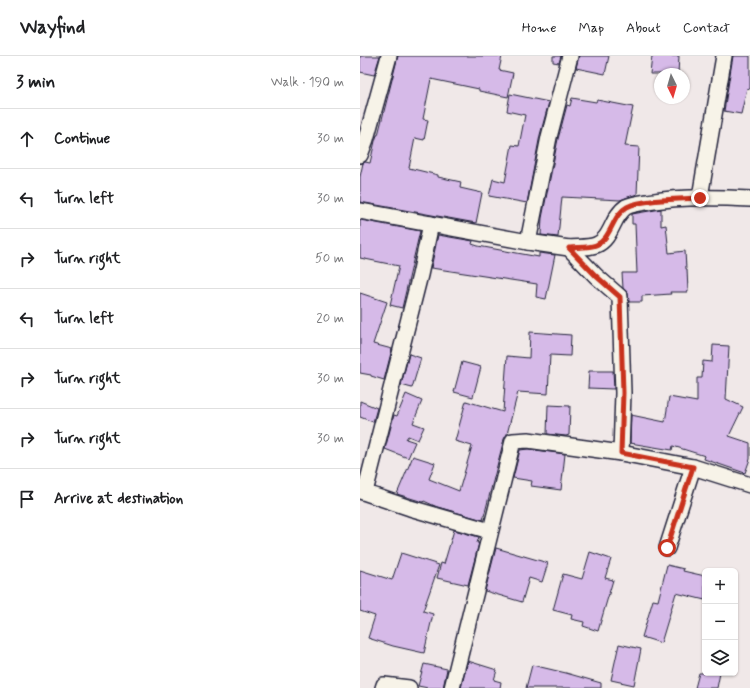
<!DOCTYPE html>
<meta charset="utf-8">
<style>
:root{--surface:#fff;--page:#f6f6f6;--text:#202124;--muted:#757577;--line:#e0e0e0}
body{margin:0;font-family:Mynerve,sans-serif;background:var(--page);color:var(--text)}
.controls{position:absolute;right:12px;bottom:12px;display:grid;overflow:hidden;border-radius:6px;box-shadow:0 1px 3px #0004}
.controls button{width:36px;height:36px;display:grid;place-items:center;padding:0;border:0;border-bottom:1px solid var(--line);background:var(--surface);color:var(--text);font:20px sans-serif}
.compass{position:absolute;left:294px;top:12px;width:36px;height:36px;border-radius:50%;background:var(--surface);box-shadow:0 1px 3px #0004;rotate:175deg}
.stop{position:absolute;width:12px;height:12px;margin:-9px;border:3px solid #c8321e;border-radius:50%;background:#fff}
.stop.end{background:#c8321e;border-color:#fff;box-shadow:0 1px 4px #0008}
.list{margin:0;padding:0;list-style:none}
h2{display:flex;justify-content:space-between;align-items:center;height:52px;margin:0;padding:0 16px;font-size:17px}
h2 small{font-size:13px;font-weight:400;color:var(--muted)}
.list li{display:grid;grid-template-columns:26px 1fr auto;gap:12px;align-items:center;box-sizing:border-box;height:60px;padding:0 16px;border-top:1px solid var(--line)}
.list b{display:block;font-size:15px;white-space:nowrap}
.list em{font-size:13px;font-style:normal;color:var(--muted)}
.icon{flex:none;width:22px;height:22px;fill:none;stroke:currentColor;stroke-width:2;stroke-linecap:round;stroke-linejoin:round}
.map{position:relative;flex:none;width:390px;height:632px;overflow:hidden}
header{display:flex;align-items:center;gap:24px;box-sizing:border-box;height:56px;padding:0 20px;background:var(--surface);border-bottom:1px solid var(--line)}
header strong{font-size:19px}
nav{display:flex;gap:22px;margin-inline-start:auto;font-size:14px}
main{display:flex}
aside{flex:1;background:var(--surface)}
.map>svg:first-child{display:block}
</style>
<header>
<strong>Wayfind</strong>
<nav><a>Home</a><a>Map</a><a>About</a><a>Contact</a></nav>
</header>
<main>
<aside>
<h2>3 min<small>Walk · 190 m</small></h2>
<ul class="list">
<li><svg class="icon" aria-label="ahead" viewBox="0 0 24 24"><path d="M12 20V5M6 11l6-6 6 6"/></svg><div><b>Continue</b></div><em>30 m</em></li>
<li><svg class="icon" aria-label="left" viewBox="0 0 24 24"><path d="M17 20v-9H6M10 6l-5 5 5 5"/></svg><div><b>Turn left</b></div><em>30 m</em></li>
<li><svg class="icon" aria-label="right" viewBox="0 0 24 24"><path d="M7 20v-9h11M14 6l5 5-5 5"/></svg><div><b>Turn right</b></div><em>50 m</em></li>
<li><svg class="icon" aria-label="left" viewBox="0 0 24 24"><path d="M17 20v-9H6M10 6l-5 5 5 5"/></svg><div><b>Turn left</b></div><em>20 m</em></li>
<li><svg class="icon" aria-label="right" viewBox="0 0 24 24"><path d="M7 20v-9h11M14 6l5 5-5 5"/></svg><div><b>Turn right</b></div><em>30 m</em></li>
<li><svg class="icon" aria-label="right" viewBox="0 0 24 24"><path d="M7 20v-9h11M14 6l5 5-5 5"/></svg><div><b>Turn right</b></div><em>30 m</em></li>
<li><svg class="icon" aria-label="arrive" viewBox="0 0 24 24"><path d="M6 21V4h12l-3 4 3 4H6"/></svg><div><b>Arrive at destination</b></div></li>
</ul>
</aside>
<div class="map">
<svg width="390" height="632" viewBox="0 0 390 632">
<rect width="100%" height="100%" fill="#f0e8e8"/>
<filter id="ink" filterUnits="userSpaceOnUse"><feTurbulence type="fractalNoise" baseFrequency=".025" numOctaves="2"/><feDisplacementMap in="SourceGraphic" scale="8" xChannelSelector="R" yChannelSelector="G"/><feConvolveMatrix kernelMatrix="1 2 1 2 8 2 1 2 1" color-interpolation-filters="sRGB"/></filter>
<g filter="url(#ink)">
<g fill="#d6bae8" stroke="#22223b">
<polygon points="0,0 20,0 14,19 0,16"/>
<polygon points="38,0 142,0 139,14 153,17 148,41 119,35 119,33 71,23 63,63 68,64 64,84 55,82 49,112 78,119 78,121 101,126 100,132 122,137 116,167 0,146 0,121 3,107 5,106 10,107 15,85 17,79 18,79"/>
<polygon points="193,0 201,0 199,7 193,6"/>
<polygon points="219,0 249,0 245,18 216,12"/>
<polygon points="292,0 319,0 318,18 290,18"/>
<polygon points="373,0 390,0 390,33 387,32 381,58 364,55"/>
<polygon points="150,38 189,46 180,79 167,147 129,140 133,123 145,126 152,89 159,90 165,59 147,55"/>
<polygon points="212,42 236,46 237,44 273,51 265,90 279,91 277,138 260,144 202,141 198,181 181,179 182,162 198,83 207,49 210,50"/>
<polygon points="301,153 301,170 306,169 309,197 325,195 326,213 327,213 328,236 310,236 311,238 282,240 282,246 269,246 268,237 263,232 262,217 277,217 275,168 272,168 272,158"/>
<polygon points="0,164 60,175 42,252 30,249 39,210 0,202"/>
<polygon points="78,179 113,185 112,188 118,190 179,201 179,197 195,199 186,243 176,241 177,228 71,212"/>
<polygon points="0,237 27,246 13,288 32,293 24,324 11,320 11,319 0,317"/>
<polygon points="170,276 211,279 210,300 190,299 188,338 158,336 147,378 144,383 123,464 77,451 64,445 63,446 37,438 53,400 75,407 69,423 99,435 112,390 95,385 106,345 143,356 147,300 169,302"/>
<polygon points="353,289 369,290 366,343 383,351 369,380 390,387 390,403 385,417 344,403 345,400 313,390 312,394 270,387 271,359 305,366 309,341 337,346 337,322 342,322 343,305 352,306"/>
<polygon points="49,298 61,302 52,332 41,329"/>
<polygon points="102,306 121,311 113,341 94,336"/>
<polygon points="229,315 253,315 254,333 228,332"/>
<polygon points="46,338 62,345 53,367 64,371 58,384 48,380 46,383 55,386 48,402 25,393 34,359 37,360"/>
<polygon points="0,345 17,352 13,366 0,361"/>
<polygon points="188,349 210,350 209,379 206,380 187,378"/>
<polygon points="168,393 205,398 201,434 171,430 172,425 153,422 160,394"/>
<polygon points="94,474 119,481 117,487 119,487 108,529 77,522 81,507 84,508"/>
<polygon points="136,492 188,507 182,526 169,522 162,546 125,535"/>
<polygon points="230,496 251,503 245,522 253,524 238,575 223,570 224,566 211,563 212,559 193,554 203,518 222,523"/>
<polygon points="41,497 79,509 63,555 73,558 64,597 33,590 8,582 15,560 0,555 0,514 32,524"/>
<polygon points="307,509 324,513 323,515 345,520 345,544 316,537 301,587 282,581 293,544 298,545"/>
<polygon points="259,588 281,593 274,629 251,624"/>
<polygon points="108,605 137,614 134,624 141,626 140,632 101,632"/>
<polygon points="64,608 87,613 83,632 68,632 58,630"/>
<polygon points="172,609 206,617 241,627 241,632 166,632"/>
<polygon points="339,617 360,617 357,632 335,632"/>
</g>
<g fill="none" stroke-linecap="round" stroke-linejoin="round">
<defs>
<g id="minor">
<polyline points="0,99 6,83 29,0"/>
<polyline points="340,141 364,0"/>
<polyline points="0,155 168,186 209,192 236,220 260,241 263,337 261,397 333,411 390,429"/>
<polyline points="168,186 189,81 210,0"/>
<path d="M209,192c8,-1 19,0 27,-3 16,-6 16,-29 30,-38 6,-3 14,-4 21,-5 34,-6 69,-5 103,-3"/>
<polyline points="0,435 50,452 130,475"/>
<polyline points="5,436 60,219 71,168"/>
<polyline points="307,492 333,411"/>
<polyline points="23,632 24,629 49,632"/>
<polyline points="92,632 153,385 168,384 261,397"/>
</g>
</defs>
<use href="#minor" stroke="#22223b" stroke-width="18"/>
<use href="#minor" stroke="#f7f3e8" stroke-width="15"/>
</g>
</g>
<g fill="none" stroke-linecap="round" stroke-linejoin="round" filter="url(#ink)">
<path stroke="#c8321e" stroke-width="5" d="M307,492l26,-81 -72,-14 2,-60 -3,-96 -24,-21 -27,-28c8,-1 20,0 27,-3 16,-7 16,-30 31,-38 15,-8 55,-8 73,-9"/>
</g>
</svg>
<div class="controls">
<button>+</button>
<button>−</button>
<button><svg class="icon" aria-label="layers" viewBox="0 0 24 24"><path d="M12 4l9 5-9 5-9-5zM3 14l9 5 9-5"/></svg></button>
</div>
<svg class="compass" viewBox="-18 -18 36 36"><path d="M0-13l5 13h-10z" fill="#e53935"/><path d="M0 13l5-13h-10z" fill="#757577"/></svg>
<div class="stop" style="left:307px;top:492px"></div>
<div class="stop end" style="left:340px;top:142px"></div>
</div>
</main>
